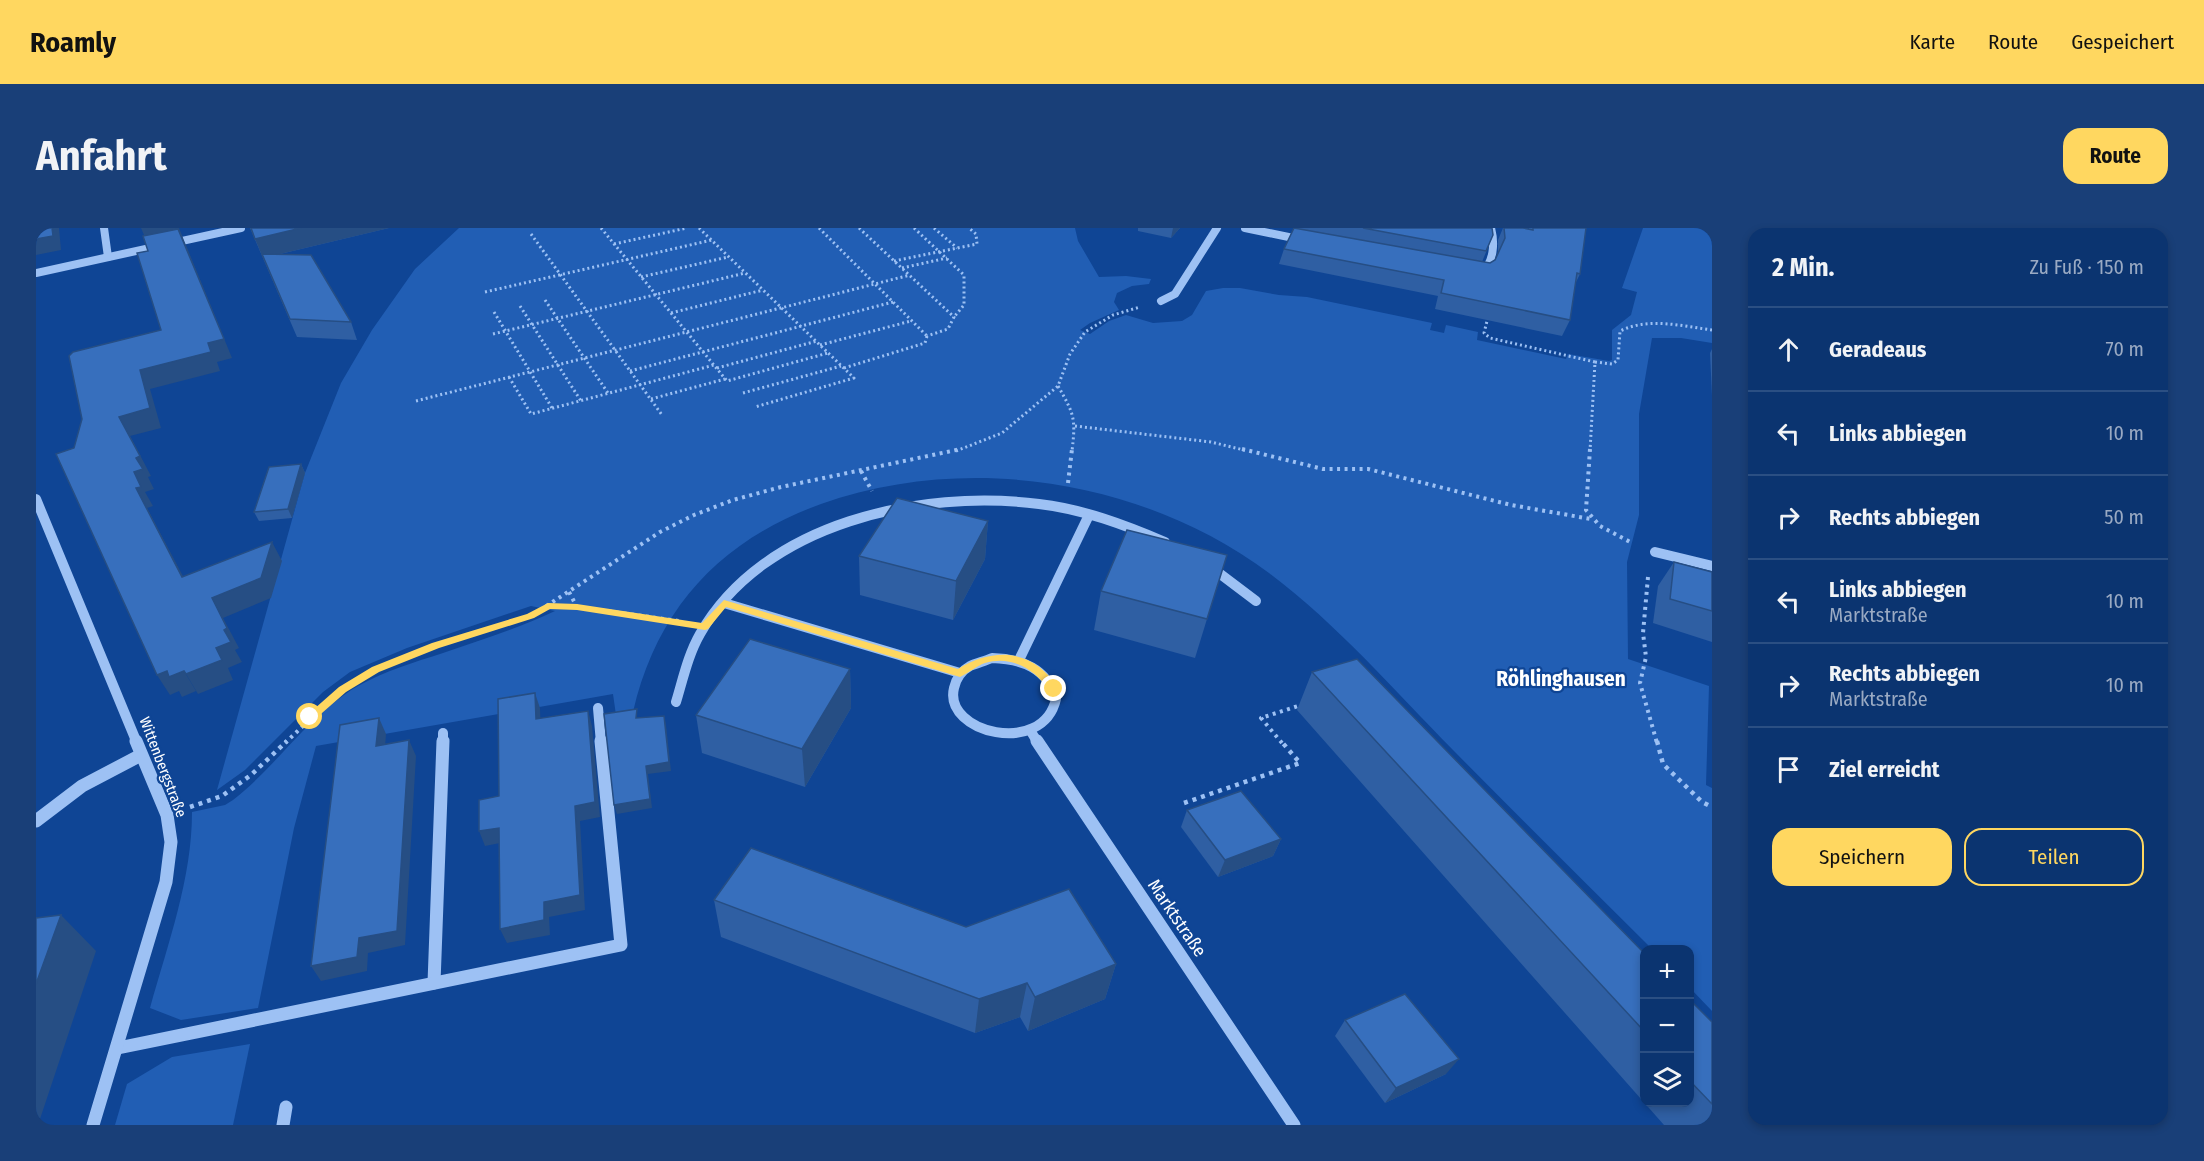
<!DOCTYPE html>
<html lang="de">
<meta charset="utf-8">
<style>
:root{--surface:#0b3470;--page:#193f78;--text:#f1f3f6;--muted:#9aaac3;--line:#2b4f83;--accent:#ffd760}
body{margin:0;font-family:"Fira Sans Condensed",sans-serif;background:var(--page);color:var(--text)}
.controls{position:absolute;right:18px;bottom:18px;display:grid;overflow:hidden;border-radius:12px;box-shadow:0 3px 9px #0003}
.controls button{width:54px;height:54px;display:grid;place-items:center;padding:0;border:0;border-bottom:2px solid var(--line);background:var(--surface);color:var(--text);font:30px sans-serif}
.stop{position:absolute;width:18px;height:18px;margin:-14px;border:4px solid #ffd760;border-radius:50%;background:#fff}
.stop.end{background:#ffd760;border-color:#fff;box-shadow:0 2px 6px #0008}
.list{margin:0;padding:0;list-style:none}
h2{display:flex;justify-content:space-between;align-items:center;height:78px;margin:0;padding:0 24px;font-size:26px}
h2 small{font-size:20px;font-weight:400;color:var(--muted)}
.list li{display:grid;grid-template-columns:39px 1fr auto;gap:18px;align-items:center;box-sizing:border-box;height:84px;padding:0 24px;border-top:2px solid var(--line)}
.list b{display:block;font-size:22px;white-space:nowrap}
.list p{margin:0;font-size:20px;white-space:nowrap;color:var(--muted)}
.list em{font-size:20px;font-style:normal;color:var(--muted)}
.actions{display:flex;gap:12px;padding:18px 24px}
.actions a{flex:1;padding:14px 0;border:2px solid var(--accent);border-radius:18px;text-align:center;font-size:21px;color:var(--accent)}
.actions .main{background:var(--accent);color:#111}
.icon{flex:none;width:33px;height:33px;fill:none;stroke:currentColor;stroke-width:2;stroke-linecap:round;stroke-linejoin:round}
.map{position:relative;flex:none;width:1676px;height:897px;overflow:hidden;border-radius:18px}
header{display:flex;align-items:center;gap:36px;box-sizing:border-box;height:84px;padding:0 30px;background:var(--accent);color:#111}
header strong{font-size:28px}
nav{display:flex;gap:33px;margin-inline-start:auto;font-size:21px}
.intro{display:flex;align-items:center;justify-content:space-between;box-sizing:border-box;height:144px;padding:0 36px}
h1{margin:0;font-size:42px}
.button{padding:15px 27px;border-radius:18px;background:var(--accent);color:#111;font-size:21px;font-weight:700}
main{display:flex;gap:36px;padding:0 36px}
aside{flex:1;background:var(--surface);border-radius:18px;box-shadow:0 3px 9px #0003}
.map>svg:first-child{display:block}
</style>
<header>
<strong>Roamly</strong>
<nav><a>Karte</a><a>Route</a><a>Gespeichert</a></nav>
</header>
<div class="intro"><h1>Anfahrt</h1><a class="button">Route</a></div>
<main>
<div class="map">
<svg width="1676" height="897" viewBox="0 0 1676 897">
<rect width="100%" height="100%" fill="#0f4595"/>
<g fill="#215eb4">
<path d="M423,0h616l3,13 21,36 27,-1 25,3 -2,5 -17,2 -15,7 -3,9 5,8 -29,13 -10,7 10,4 19,-13 17,-6 27,8 29,-2 10,-6 14,-24 17,-3h17l39,7 28,2 125,26 -2,7 14,3 2,-8 32,7 -1,8 89,19 2,-5 41,7 3,-1v-30l19,-15 6,-23 -15,-4 21,-60h69v115l-31,-5h-29l-13,76v101l-12,47 1,97 81,27 -3,99 6,3v223l-22,-23v-38l-38,-1c-66,-66 -133,-132 -199,-199 -59,-60 -116,-126 -184,-177 -125,-93 -300,-121 -448,-69 -100,36 -164,104 -188,208l-17,3 -3,-21 -297,52 -22,82 -36,180 -77,12 -31,-12c18,-65 42,-129 42,-196l33,-7 8,-5c45,-35 75,-85 125,-114 27,-15 57,-24 85,-33 38,-13 76,-25 112,-42l-24,-5 -124,42 -57,24 -27,20 -78,78 -28,20 88,-317 36,-90 31,-53 43,-61z"/>
<polygon points="214,816 197,897 79,897 91,856 136,829"/>
</g>
<g fill="none" stroke-linecap="round" stroke-linejoin="round">
<g stroke="#9dc1f4" stroke-width="3" stroke-dasharray="2 3" stroke-linecap="butt">
<polyline points="565,0 691,153 792,125"/>
<polyline points="663,0 818,150 719,179"/>
<polyline points="783,0 891,108"/>
<polyline points="823,0 918,89 912,101 891,108"/>
<polyline points="878,0 928,47 928,77 918,89"/>
<polyline points="898,0 921,20"/>
<polyline points="495,6 626,187"/>
<polyline points="578,16 651,0"/>
<polyline points="858,33 941,16 940,6 933,0"/>
<polyline points="866,40 911,30"/>
<polyline points="605,49 692,29"/>
<polyline points="449,64 676,12"/>
<polyline points="509,72 572,165"/>
<polyline points="484,78 545,173"/>
<polyline points="458,84 516,180"/>
<polyline points="635,85 727,62"/>
<polyline points="1452,89 1448,105 1454,110 1559,134 1554,223"/>
<polyline points="457,106 709,45"/>
<polyline points="784,117 875,93"/>
<path d="M1559,134l17,2 6,-4 2,-29c29,-14 61,-5 92,-1"/>
<polyline points="681,140 781,113"/>
<polyline points="808,140 889,115 891,108"/>
<polyline points="594,143 857,74"/>
<polyline points="473,149 495,186 678,137"/>
<path d="M1022,158c16,28 18,32 14,65"/>
<polyline points="707,165 805,138"/>
<polyline points="615,171 689,151"/>
<polyline points="380,173 874,47"/>
<polyline points="1039,198 1175,214 1212,223"/>
<polyline points="920,223 966,205 1022,158 1034,126 1049,104 1077,87 1104,79"/>
</g>
<g stroke="#9dc1f4" stroke-width="4" stroke-dasharray="3 4.5" stroke-linecap="butt">
<polyline points="1206,221 1287,241 1332,241 1475,277 1555,291"/>
<polyline points="1554,221 1550,282 1564,298 1596,315"/>
<polyline points="825,243 836,263"/>
<polyline points="1032,255 1036,221"/>
<polyline points="1612,349 1607,405 1610,429 1604,455 1621,515"/>
<polyline points="533,364 541,379"/>
<polyline points="513,378 541,379 643,393"/>
<polyline points="249,515 306,461 339,441 400,418 495,388 624,304 658,287 697,272 745,259 925,221"/>
<polyline points="1246,515 1225,490 1265,477"/>
</g>
<g stroke="#9dc1f4" stroke-width="4.5" stroke-dasharray="4 5" stroke-linecap="butt">
<polyline points="1621,513 1627,536 1666,574 1676,579"/>
<polyline points="1148,575 1264,535 1245,513"/>
<polyline points="154,579 186,568 215,547 251,513"/>
</g>
<g stroke="#9dc1f4" stroke-width="8">
<polyline points="68,0 72,29"/>
<polyline points="1209,0 1267,12"/>
<polyline points="0,45 205,0"/>
<path d="M1445,45c13,-10 14,-30 10,-45"/>
<polyline points="1125,73 1139,66 1181,0"/>
</g>
<g stroke="#9dc1f4" stroke-width="10">
<polyline points="0,271 101,515"/>
<polyline points="1619,324 1676,338"/>
<polyline points="1175,339 1220,373"/>
<polyline points="688,375 924,445"/>
<path d="M956,430c30,1 55,10 64,41 -13,58 -113,34 -102,-11 2,-9 7,-17 16,-22 7,-3 15,-5 22,-8z"/>
<polyline points="983,432 1053,287"/>
<path d="M640,474c7,-23 12,-47 24,-68 64,-112 221,-145 339,-130 44,5 86,21 126,38"/>
<polyline points="562,480 565,515"/>
<polyline points="994,502 1002,515"/>
<polyline points="407,515 407,505"/>
</g>
<g stroke="#9dc1f4" stroke-width="13">
<polyline points="1001,513 1258,897"/>
<polyline points="0,593 46,558 105,527"/>
<polyline points="398,755 407,513"/>
<polyline points="82,820 585,717 565,513"/>
<polyline points="57,897 130,654 135,614 131,587 100,513"/>
<polyline points="247,897 250,879"/>
</g>
</g>
<g fill="#2f5fa3">
<polygon points="214,0 353,0 240,27 315,94 321,112 261,109"/>
<polygon points="1102,0 1144,0 1135,10 1102,3"/>
<polygon points="1258,0 1456,0 1457,7 1446,34 1454,35 1459,32 1462,24 1462,12 1467,0 1487,0 1493,1 1493,0 1550,0 1544,46 1539,56 1534,92 1526,108 1399,81 1402,68 1243,36 1248,21"/>
<polygon points="1676,121 1676,168 1674,125"/>
<polygon points="265,236 269,245 256,290 223,293 218,284"/>
<polygon points="952,293 949,331 917,392 824,367 823,328"/>
<polygon points="1638,334 1676,344 1676,414 1617,395 1622,358"/>
<polygon points="1065,363 1179,365 1159,430 1058,402"/>
<polygon points="814,441 815,480 769,559 666,525 660,487"/>
<polygon points="1276,444 1608,725 1608,874 1653,874 1653,771 1676,794 1676,897 1628,897 1261,482"/>
<polygon points="1151,582 1245,611 1237,628 1182,649 1145,599"/>
<polygon points="678,672 930,699 1080,736 1069,771 992,803 984,789 939,805 685,709"/>
<polygon points="1309,792 1410,846 1349,875 1299,808"/>
</g>
<g fill="#264e84">
<polygon points="16,0 23,0 25,22 0,27 0,11"/>
<polygon points="105,0 143,0 196,130 181,134 184,143 114,161 125,200 94,208 115,248 112,249 118,261 109,264 117,278 111,280 158,369 146,349 100,260 98,244 100,230 83,189 104,142 175,124 111,14"/>
<polygon points="265,0 353,0 227,30 219,11"/>
<polygon points="1137,0 1144,0 1135,10"/>
<polygon points="265,236 269,245 256,290 252,281"/>
<polygon points="952,293 949,331 917,392 920,353"/>
<polygon points="236,314 246,333 235,370 187,390 203,420 199,422 206,434 192,440 197,452 162,466 150,446 180,420 188,402 176,370"/>
<polygon points="814,441 815,480 769,559 766,521"/>
<polygon points="131,443 148,443 160,463 146,469 143,463 134,467 121,447"/>
<polygon points="499,465 504,480 505,506 500,491"/>
<polygon points="552,483 556,498 564,589 544,593 549,682 513,689 514,707 471,715 464,701 508,674"/>
<polygon points="628,488 630,497 635,543 612,546 616,580 581,586 578,577"/>
<polygon points="343,490 350,506 348,534 340,518"/>
<polygon points="373,512 380,528 369,717 332,725 331,743 285,753 275,738 323,710"/>
<polygon points="463,600 469,614 449,618 443,603"/>
<polygon points="1245,611 1237,628 1182,649 1189,632"/>
<polygon points="25,687 60,723 2,897 0,897 0,756"/>
<polygon points="1080,736 1069,771 992,803 999,769"/>
<polygon points="991,755 984,789 939,805 943,771"/>
<polygon points="1423,831 1410,846 1349,875 1360,860"/>
</g>
<g fill="#376fbd" stroke="#264e84" stroke-width="1.5">
<polygon points="0,0 16,0 17,8 0,11"/>
<polygon points="215,0 265,0 219,11"/>
<polygon points="1258,0 1454,35 1459,32 1469,10 1468,0 1487,0 1497,2 1497,0 1550,0 1544,46 1541,45 1534,92 1405,65 1408,52 1248,21"/>
<polygon points="1327,0 1456,0 1457,7 1450,23"/>
<polygon points="142,1 188,111 172,115 175,124 104,142 114,180 83,189 104,228 100,230 107,241 98,244 105,259 100,260 146,349 236,314 225,350 176,370 191,400 188,402 195,414 180,420 186,432 150,446 148,443 133,449 131,443 121,447 20,226 38,220 46,191 33,128 37,124 125,102 101,25 112,23 107,8"/>
<polygon points="226,26 275,27 315,94 254,91"/>
<polygon points="265,236 252,281 218,284 233,239"/>
<polygon points="861,270 952,293 920,353 823,328"/>
<polygon points="1091,302 1191,327 1171,391 1065,363"/>
<polygon points="1638,334 1676,344 1676,383 1634,371"/>
<polygon points="714,411 814,441 766,521 660,487"/>
<polygon points="1321,431 1608,725 1608,803 1276,444"/>
<polygon points="499,465 500,491 552,483 559,574 539,578 544,667 508,674 508,692 464,701 463,600 443,603 443,572 463,568 462,471"/>
<polygon points="601,481 600,490 628,488 633,534 610,538 614,571 578,577 568,486"/>
<polygon points="343,490 340,518 373,512 361,703 323,710 321,729 275,738 304,497"/>
<polygon points="1205,563 1245,611 1189,632 1151,582"/>
<polygon points="715,620 930,699 1033,661 1080,736 999,769 991,755 943,771 678,672"/>
<polygon points="25,687 0,756 0,690"/>
<polygon points="1369,766 1423,831 1360,860 1309,792"/>
<polygon points="1653,771 1676,794 1676,876 1653,852"/>
</g>
<path fill="#ffd760" d="M688,372l234,69c38,-23 76,-19 101,20l-1,3h-7c-16,-22 -38,-37 -66,-29 -9,3 -16,10 -25,14l-234,-70 -18,22 -3,1 -128,-20 -27,-1 -16,9 -95,30 -60,24 -33,20 -32,28h-8l-1,-3 34,-30 33,-20 60,-24 95,-29 21,-11 29,1 125,19z"/>
<g text-anchor="middle" stroke-width="4.5" stroke-linejoin="round" paint-order="stroke">
<g font-size="15" fill="#fff" stroke="#0f4595">
<text transform="translate(127 539) rotate(69)" y="5">Wittenbergstraße</text>
</g>
<g font-size="18" fill="#fff" stroke="#0f4595">
<text transform="translate(1141 690) rotate(56)" y="6">Marktstraße</text>
</g>
<g font-size="21" font-weight="bold" fill="#fff" stroke="#0f4595">
<text x="1525" y="458">Röhlinghausen</text>
</g>
</g>
</svg>
<div class="controls">
<button>+</button>
<button>−</button>
<button><svg class="icon" aria-label="layers" viewBox="0 0 24 24"><path d="M12 4l9 5-9 5-9-5zM3 14l9 5 9-5"/></svg></button>
</div>
<div class="stop" style="left:274px;top:489px"></div>
<div class="stop end" style="left:1018px;top:461px"></div>
</div>
<aside>
<h2>2 Min.<small>Zu Fuß · 150 m</small></h2>
<ul class="list">
<li><svg class="icon" aria-label="ahead" viewBox="0 0 24 24"><path d="M12 20V5M6 11l6-6 6 6"/></svg><div><b>Geradeaus</b></div><em>70 m</em></li>
<li><svg class="icon" aria-label="left" viewBox="0 0 24 24"><path d="M17 20v-9H6M10 6l-5 5 5 5"/></svg><div><b>Links abbiegen</b></div><em>10 m</em></li>
<li><svg class="icon" aria-label="right" viewBox="0 0 24 24"><path d="M7 20v-9h11M14 6l5 5-5 5"/></svg><div><b>Rechts abbiegen</b></div><em>50 m</em></li>
<li><svg class="icon" aria-label="left" viewBox="0 0 24 24"><path d="M17 20v-9H6M10 6l-5 5 5 5"/></svg><div><b>Links abbiegen</b><p>Marktstraße</p></div><em>10 m</em></li>
<li><svg class="icon" aria-label="right" viewBox="0 0 24 24"><path d="M7 20v-9h11M14 6l5 5-5 5"/></svg><div><b>Rechts abbiegen</b><p>Marktstraße</p></div><em>10 m</em></li>
<li><svg class="icon" aria-label="arrive" viewBox="0 0 24 24"><path d="M6 21V4h12l-3 4 3 4H6"/></svg><div><b>Ziel erreicht</b></div></li>
</ul>
<div class="actions"><a class="main">Speichern</a><a>Teilen</a></div>
</aside>
</main>
